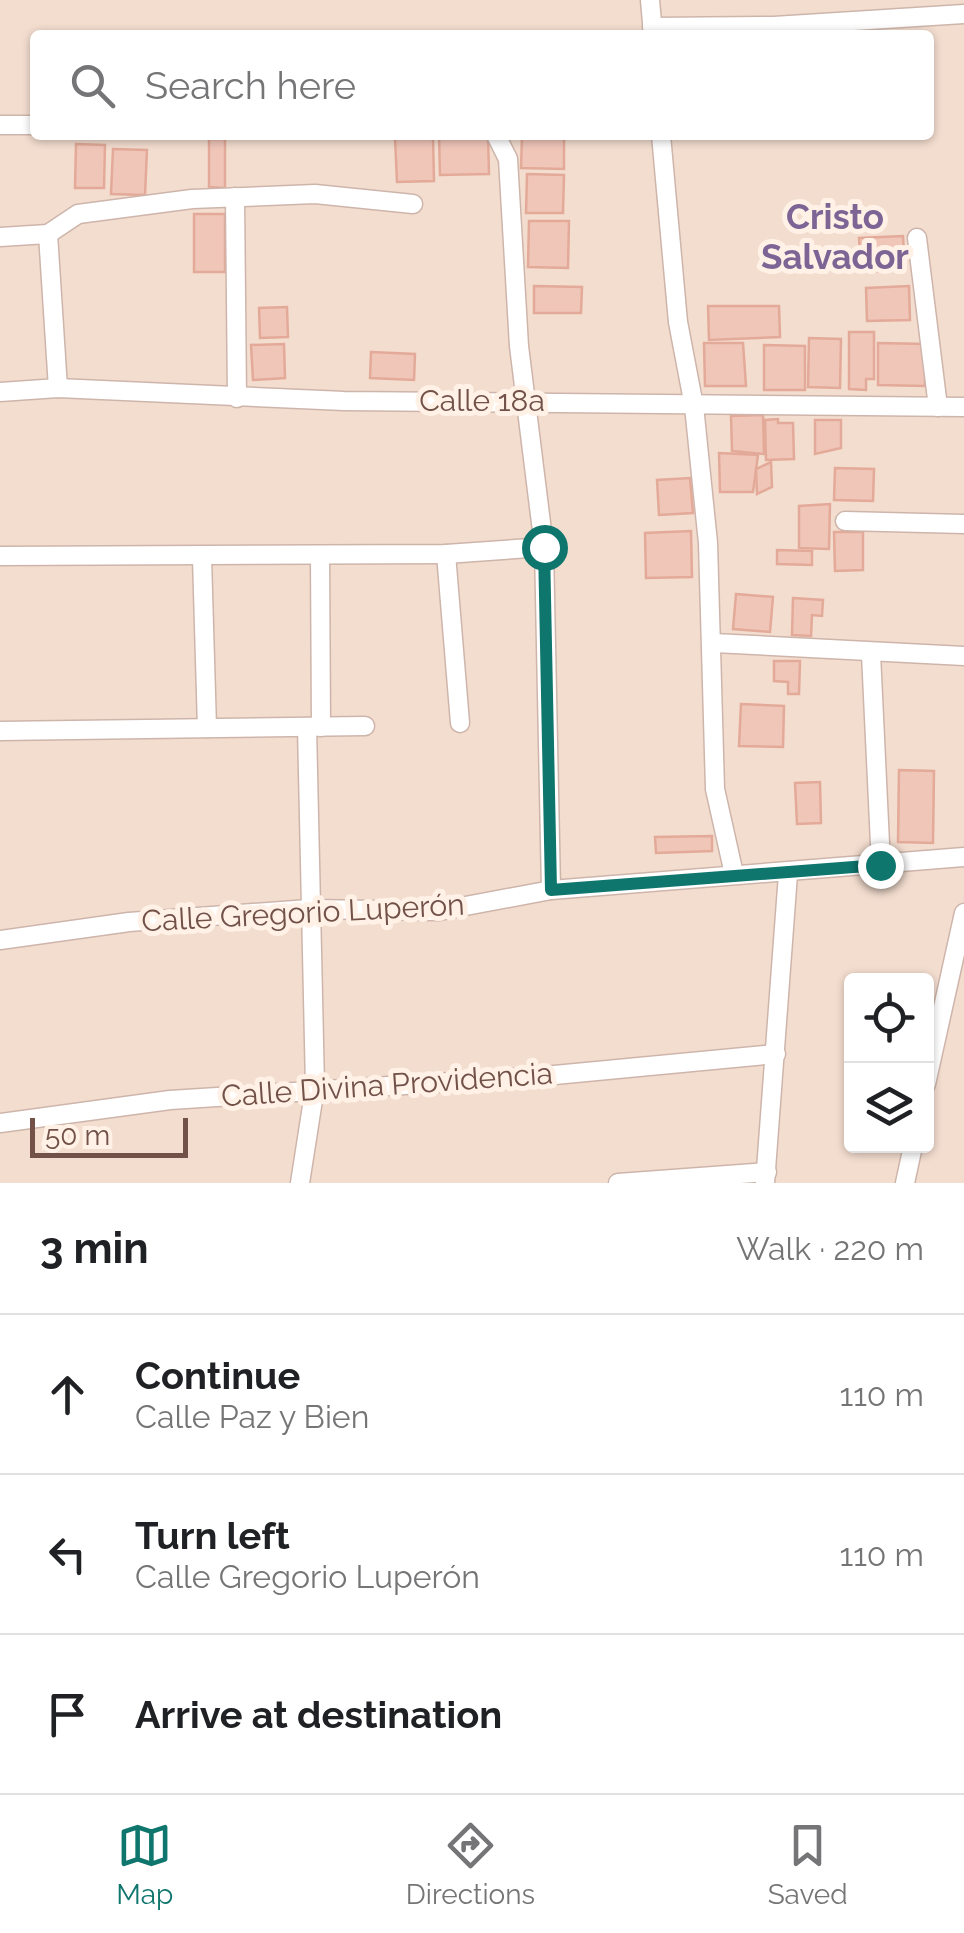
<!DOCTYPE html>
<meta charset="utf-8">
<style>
:root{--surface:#fff;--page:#f6f6f6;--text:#202124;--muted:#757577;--line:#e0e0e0;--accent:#0f766e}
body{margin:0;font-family:Raleway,sans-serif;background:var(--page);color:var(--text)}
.controls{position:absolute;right:30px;bottom:30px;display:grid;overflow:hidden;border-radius:10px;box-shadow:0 2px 8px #0004}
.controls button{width:90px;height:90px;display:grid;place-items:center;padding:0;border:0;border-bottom:2px solid var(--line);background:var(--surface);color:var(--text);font:50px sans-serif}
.scale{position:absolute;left:30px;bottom:25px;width:158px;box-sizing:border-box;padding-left:10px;border:5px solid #725148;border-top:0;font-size:28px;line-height:35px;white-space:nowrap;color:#725148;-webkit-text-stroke:8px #fff1e6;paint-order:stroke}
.stop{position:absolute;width:30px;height:30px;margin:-22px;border:8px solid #0f766e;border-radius:50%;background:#fff}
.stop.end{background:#0f766e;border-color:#fff;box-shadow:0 2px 10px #0008}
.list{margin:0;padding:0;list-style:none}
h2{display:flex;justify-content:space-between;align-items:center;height:130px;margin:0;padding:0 40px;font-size:42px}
h2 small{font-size:32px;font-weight:400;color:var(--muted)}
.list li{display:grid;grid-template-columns:65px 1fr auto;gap:30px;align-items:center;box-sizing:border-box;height:160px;padding:0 40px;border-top:2px solid var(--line)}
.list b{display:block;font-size:38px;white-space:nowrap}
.list p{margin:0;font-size:32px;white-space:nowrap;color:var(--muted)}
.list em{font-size:32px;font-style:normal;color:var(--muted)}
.icon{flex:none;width:55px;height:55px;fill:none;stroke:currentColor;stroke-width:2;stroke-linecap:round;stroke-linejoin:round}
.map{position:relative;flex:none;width:964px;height:1183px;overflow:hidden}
.search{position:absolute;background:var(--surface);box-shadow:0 2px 8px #0004;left:30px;right:30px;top:30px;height:110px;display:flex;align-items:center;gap:25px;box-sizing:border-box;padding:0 35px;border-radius:10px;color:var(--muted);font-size:38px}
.sheet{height:610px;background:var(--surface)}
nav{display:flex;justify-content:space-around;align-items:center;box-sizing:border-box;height:140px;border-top:2px solid var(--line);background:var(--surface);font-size:28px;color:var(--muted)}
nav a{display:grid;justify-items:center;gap:5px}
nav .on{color:var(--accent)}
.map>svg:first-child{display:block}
</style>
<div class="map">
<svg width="964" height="1183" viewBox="0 0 964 1183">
<rect width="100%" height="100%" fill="#fcede1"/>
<path fill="#f3ddcf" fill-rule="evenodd" d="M0,0h964v1183h-964zM35,35h894v100h-894zM852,981h74v165h-74z"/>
<g fill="#f0c6b9" stroke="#e3aa99" stroke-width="2.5">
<polygon points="439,135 488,135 489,174 440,175"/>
<polygon points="522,136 564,136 564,169 521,168"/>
<polygon points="433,137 434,181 397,182 395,138"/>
<polygon points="209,139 225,139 225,188 209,187"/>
<polygon points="76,144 105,145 104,188 75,188"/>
<polygon points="113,149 147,150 145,195 111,194"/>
<polygon points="527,174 564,175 563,213 526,213"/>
<rect x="194" y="214" width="31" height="58"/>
<polygon points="529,221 569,221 568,268 528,267"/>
<polygon points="903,236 905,270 861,272 859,238"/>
<polygon points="534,286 582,287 581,313 534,313"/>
<polygon points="909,286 910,320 867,321 866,288"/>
<polygon points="708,306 779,306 780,337 709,340"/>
<polygon points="287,307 288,337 260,338 259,308"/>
<polygon points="849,332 874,332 874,379 866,379 866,390 849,389"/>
<polygon points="809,338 841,339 840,388 808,387"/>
<polygon points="704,343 743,343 746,386 705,386"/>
<polygon points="878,343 925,344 925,386 878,385"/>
<polygon points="284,344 285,378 253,380 251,345"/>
<polygon points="764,345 805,346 805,390 764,390"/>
<polygon points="371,352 415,354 414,380 370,378"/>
<polygon points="763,415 764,454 732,451 731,416"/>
<polygon points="778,419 778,423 793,423 794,459 766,460 765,420"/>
<polygon points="815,420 841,420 841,448 815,454"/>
<polygon points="719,453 758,455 753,492 720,492"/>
<polygon points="771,462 772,487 757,494 756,469"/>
<polygon points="835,468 874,469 873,501 834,500"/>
<polygon points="690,478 693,513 659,515 657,480"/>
<polygon points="830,504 829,549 799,548 799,506"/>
<polygon points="691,531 692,577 646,578 645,533"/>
<polygon points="834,532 863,532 863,570 835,571"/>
<polygon points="777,550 812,551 812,565 777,564"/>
<polygon points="736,594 773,597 770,632 733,629"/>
<polygon points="793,598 823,600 822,616 812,615 811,636 792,635"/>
<polygon points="774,661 800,661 799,694 788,694 788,682 774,681"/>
<polygon points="741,704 784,706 783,747 739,746"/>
<polygon points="899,770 934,771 933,843 898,842"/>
<polygon points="820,782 821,823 797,824 795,783"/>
<polygon points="712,836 712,851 656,853 655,837"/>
</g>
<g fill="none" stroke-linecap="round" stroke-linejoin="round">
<defs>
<g id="street">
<polyline points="650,0 653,34"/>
<polyline points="652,27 774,26 964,14"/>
<polyline points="0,125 35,125"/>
<polyline points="496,135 508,159 519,346 544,547 551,890"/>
<polyline points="661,135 678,322 694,406 708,543 715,789 734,874"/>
<polyline points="235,197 237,398"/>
<polyline points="48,234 58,388"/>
<polyline points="0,237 48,234 78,214 192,199 315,194 413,204"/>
<polyline points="917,238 938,407"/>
<polyline points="0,392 58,388 344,401 964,407"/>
<polyline points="845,521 964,524"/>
<polyline points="446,554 460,723"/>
<polyline points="0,556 446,554 544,547"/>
<polyline points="320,556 321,727"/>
<polyline points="202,558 207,728"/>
<polyline points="714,643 964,656"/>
<polyline points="871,654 881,865"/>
<polyline points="0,731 365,726"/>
<polyline points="0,940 129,922 309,909 439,911 551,890 964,857"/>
<polyline points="926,1084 964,913"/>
<polyline points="0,1123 170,1100 544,1076 776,1054"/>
<polyline points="300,1183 315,1087 307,727"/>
<polyline points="618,1183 767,1172"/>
<polyline points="765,1183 788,874"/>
<polyline points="905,1183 913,1146"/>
</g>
</defs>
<use href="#street" stroke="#ceb5ab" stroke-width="21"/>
<use href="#street" stroke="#fff" stroke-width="18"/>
</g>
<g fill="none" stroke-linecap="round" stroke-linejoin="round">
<polyline stroke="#0f766e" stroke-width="12" points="544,547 551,890 880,865"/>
</g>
<g text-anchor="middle" stroke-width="10" stroke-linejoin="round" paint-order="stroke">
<g font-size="30" fill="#725148" stroke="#fff1e6">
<text x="482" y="411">Calle 18a</text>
<text transform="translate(303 913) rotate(-3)" y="10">Calle Gregorio Luperón</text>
<text transform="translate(387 1085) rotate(-4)" y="10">Calle Divina Providencia</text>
</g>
<g font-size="35" font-weight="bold" fill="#7d6495" stroke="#fff1e6">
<text x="835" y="229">Cristo<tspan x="835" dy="40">Salvador</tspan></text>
</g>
</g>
</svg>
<div class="controls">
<button><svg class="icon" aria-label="locate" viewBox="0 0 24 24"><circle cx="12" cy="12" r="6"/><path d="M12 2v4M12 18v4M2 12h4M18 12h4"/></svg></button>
<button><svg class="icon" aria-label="layers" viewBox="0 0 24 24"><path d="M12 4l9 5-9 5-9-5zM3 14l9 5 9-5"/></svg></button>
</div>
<div class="scale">50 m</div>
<div class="stop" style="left:544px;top:547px"></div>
<div class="stop end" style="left:880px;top:865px"></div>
<div class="search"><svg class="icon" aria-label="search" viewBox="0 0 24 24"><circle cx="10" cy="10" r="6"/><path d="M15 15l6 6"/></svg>Search here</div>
</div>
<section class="sheet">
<h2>3 min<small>Walk · 220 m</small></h2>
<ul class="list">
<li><svg class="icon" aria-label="ahead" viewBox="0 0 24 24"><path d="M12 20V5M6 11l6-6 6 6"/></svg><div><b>Continue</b><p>Calle Paz y Bien</p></div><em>110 m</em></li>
<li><svg class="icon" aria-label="left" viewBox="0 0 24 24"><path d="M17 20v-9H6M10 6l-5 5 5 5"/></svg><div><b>Turn left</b><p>Calle Gregorio Luperón</p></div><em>110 m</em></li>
<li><svg class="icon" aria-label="arrive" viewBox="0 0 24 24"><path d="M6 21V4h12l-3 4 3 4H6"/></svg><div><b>Arrive at destination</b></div></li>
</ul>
</section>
<nav>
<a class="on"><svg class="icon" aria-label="map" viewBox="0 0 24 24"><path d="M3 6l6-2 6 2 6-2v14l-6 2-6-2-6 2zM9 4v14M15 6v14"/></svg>Map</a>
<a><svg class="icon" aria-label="directions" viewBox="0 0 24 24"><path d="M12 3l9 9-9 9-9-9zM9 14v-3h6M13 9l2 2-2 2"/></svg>Directions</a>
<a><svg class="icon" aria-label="saved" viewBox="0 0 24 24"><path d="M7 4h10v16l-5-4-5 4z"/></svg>Saved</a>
</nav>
